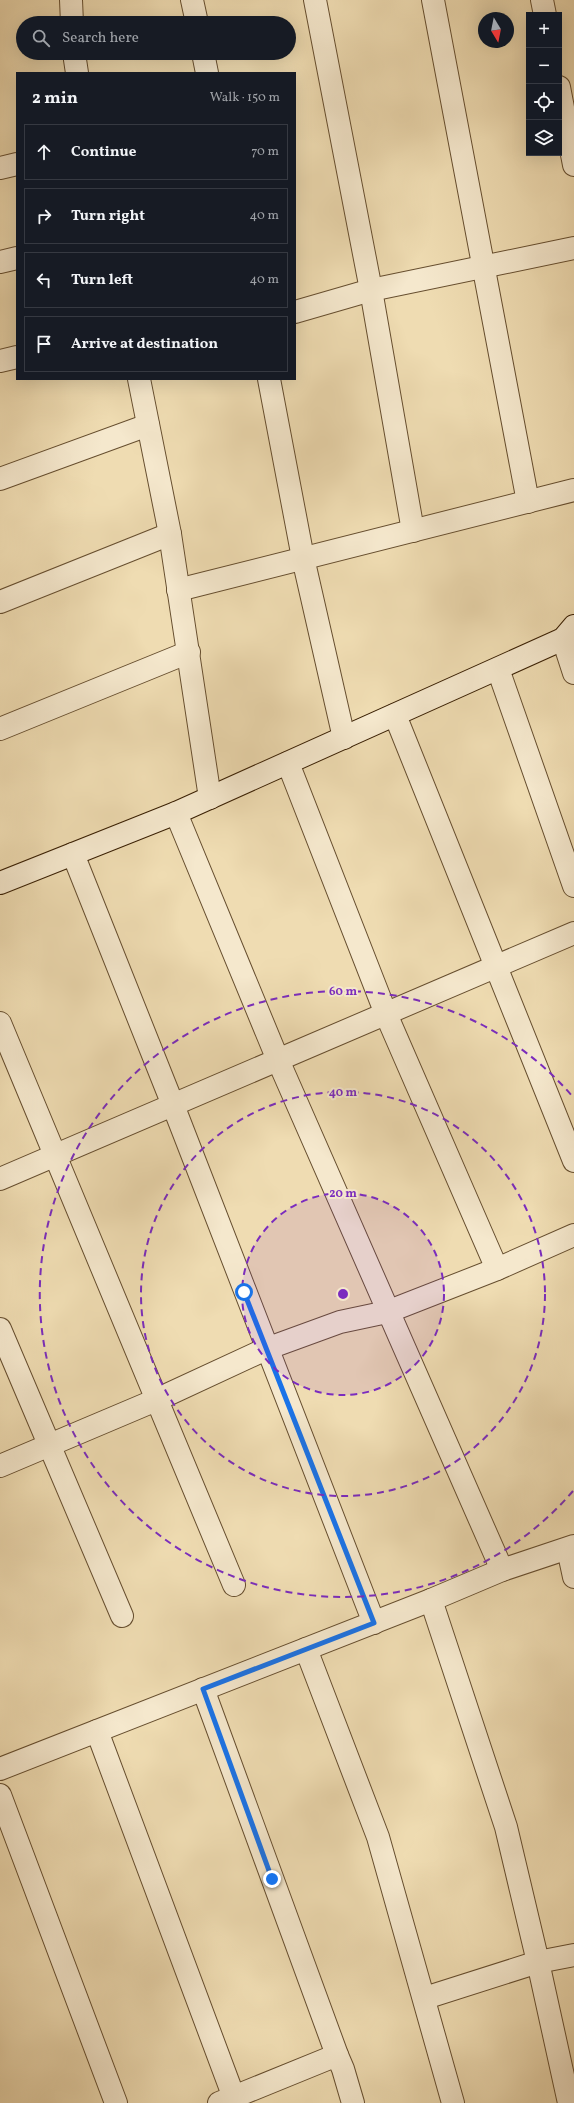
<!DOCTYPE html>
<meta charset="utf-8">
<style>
:root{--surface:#171b24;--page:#20242c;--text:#f1f3f6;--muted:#9ea1a6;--line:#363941}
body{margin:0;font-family:Vollkorn,serif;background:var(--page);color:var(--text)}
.controls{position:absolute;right:12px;top:12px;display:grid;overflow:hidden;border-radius:0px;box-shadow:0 4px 16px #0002}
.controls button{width:36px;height:36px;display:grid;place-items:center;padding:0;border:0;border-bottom:1px solid var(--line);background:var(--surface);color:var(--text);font:20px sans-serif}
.compass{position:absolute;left:478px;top:12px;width:36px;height:36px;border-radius:50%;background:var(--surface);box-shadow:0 4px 16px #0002;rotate:170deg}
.stop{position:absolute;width:12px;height:12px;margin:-9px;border:3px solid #1a73e8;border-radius:50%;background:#fff}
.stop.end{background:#1a73e8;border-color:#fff;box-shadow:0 1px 4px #0008}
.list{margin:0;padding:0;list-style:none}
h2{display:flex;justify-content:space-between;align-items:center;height:52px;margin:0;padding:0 16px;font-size:17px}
h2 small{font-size:13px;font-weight:400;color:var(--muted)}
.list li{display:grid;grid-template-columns:26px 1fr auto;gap:12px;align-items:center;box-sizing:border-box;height:56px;margin:0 8px 8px;padding:0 8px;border:1px solid var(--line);border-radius:0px}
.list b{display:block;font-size:15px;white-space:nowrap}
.list em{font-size:13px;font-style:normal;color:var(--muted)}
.icon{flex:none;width:22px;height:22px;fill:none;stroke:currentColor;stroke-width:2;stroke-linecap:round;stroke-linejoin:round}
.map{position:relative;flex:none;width:574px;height:2103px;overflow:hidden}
.search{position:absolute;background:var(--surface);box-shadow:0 4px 16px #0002;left:16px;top:16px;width:280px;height:44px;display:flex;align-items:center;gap:10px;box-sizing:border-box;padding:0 14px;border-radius:22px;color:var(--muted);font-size:15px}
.panel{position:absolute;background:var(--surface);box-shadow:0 4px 16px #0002;left:16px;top:72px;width:280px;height:308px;border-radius:0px}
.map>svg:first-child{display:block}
</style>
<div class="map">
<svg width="574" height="2103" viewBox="0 0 574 2103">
<rect width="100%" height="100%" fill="#efdcb2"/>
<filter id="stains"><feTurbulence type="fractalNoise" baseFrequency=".005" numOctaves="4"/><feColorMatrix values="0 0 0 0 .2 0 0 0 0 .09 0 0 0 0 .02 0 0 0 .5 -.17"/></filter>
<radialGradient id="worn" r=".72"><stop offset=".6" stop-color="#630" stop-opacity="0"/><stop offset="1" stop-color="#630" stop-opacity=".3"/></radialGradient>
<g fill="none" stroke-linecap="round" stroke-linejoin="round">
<defs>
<g id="street">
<polyline points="71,0 72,23"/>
<polyline points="192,0 197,23"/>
<polyline points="315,0 371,290 413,531"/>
<polyline points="433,0 528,502"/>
<polyline points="542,0 545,15"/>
<polyline points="74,53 77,73"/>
<polyline points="203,53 207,73"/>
<polyline points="559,87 574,165"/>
<polyline points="0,168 17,164"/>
<polyline points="0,262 17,258"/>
<polyline points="295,312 371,290 574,248"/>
<polyline points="0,361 17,357"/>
<polyline points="139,379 170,534 210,798"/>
<polyline points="269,379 303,558 344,738"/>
<polyline points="0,479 148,425"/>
<polyline points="178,590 574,490"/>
<polyline points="0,602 170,534"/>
<polyline points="563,639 574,673"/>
<polyline points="498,669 574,886"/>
<polyline points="395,715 574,1161"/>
<polyline points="0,729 189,652"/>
<polyline points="288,763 386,1014 497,1269"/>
<polyline points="176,813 278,1060 502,1570"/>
<polyline points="73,854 173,1105 374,1623"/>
<polyline points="0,1023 234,1585"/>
<polyline points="0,1179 574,933"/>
<polyline points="0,1329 122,1616"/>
<polyline points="0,1466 156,1400 266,1349 340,1322 387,1312 497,1269 574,1235"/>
<polyline points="568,1549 574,1577"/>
<polyline points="431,1600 506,1827 538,1962 569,2103"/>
<polyline points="306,1649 378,1837 453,2103"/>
<polyline points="203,1689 337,2055"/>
<polyline points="97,1731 236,2103"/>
<polyline points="0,1769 431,1600 502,1570 574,1546"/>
<polyline points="0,1795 116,2103"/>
<polyline points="425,1998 538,1962 574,1955"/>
<polyline points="219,2103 337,2055 343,2069 353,2103"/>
</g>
<polyline id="secondary" points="0,883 176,813 563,639 574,626"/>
</defs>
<use href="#street" stroke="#664e2f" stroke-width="24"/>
<use href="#secondary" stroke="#391f03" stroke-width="24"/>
<use href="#street" stroke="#f5e8cd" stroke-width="22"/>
<use href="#secondary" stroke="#f5e8cd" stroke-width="22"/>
</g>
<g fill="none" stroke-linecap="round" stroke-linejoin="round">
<polyline stroke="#1a73e8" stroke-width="5" points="244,1292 374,1623 203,1689 272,1879"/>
</g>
<circle cx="343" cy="1294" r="101" fill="#7b2cbf" fill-opacity=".12"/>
<g fill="none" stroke="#7b2cbf" stroke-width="2" stroke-dasharray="7 5">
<circle cx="343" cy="1294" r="101"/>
<circle cx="343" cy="1294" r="202"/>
<path d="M573 1491A303 303 0 1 1 573 1097"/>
</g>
<circle cx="343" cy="1294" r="6" fill="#7b2cbf" stroke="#f5e8cd" stroke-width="2"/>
<g font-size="12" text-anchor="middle" font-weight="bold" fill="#7b2cbf" stroke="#f5e8cd" stroke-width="4" stroke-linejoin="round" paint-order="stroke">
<text x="343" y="995">60 m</text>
<text x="343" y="1096">40 m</text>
<text x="343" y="1197">20 m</text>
</g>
<rect width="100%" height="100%" filter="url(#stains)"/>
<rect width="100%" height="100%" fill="url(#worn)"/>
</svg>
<div class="controls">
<button>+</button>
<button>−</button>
<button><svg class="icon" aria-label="locate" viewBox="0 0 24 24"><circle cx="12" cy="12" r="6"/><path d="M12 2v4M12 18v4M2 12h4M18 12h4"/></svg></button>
<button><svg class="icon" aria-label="layers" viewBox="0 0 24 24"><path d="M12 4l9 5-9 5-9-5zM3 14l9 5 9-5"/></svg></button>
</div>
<svg class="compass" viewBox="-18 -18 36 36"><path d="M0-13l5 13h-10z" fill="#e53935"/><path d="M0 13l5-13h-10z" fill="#9ea1a6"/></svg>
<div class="stop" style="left:244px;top:1292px"></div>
<div class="stop end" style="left:272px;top:1879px"></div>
<div class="search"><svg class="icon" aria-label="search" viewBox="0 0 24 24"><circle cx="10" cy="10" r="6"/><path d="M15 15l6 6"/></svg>Search here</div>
<section class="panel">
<h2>2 min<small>Walk · 150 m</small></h2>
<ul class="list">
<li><svg class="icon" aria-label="ahead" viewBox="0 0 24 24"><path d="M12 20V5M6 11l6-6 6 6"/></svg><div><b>Continue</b></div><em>70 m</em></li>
<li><svg class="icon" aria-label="right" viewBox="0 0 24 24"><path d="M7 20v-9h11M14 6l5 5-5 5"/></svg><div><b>Turn right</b></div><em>40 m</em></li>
<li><svg class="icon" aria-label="left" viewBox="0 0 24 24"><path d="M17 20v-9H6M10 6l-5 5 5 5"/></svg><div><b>Turn left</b></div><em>40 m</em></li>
<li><svg class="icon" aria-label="arrive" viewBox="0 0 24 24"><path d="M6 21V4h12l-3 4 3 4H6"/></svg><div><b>Arrive at destination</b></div></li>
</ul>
</section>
</div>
